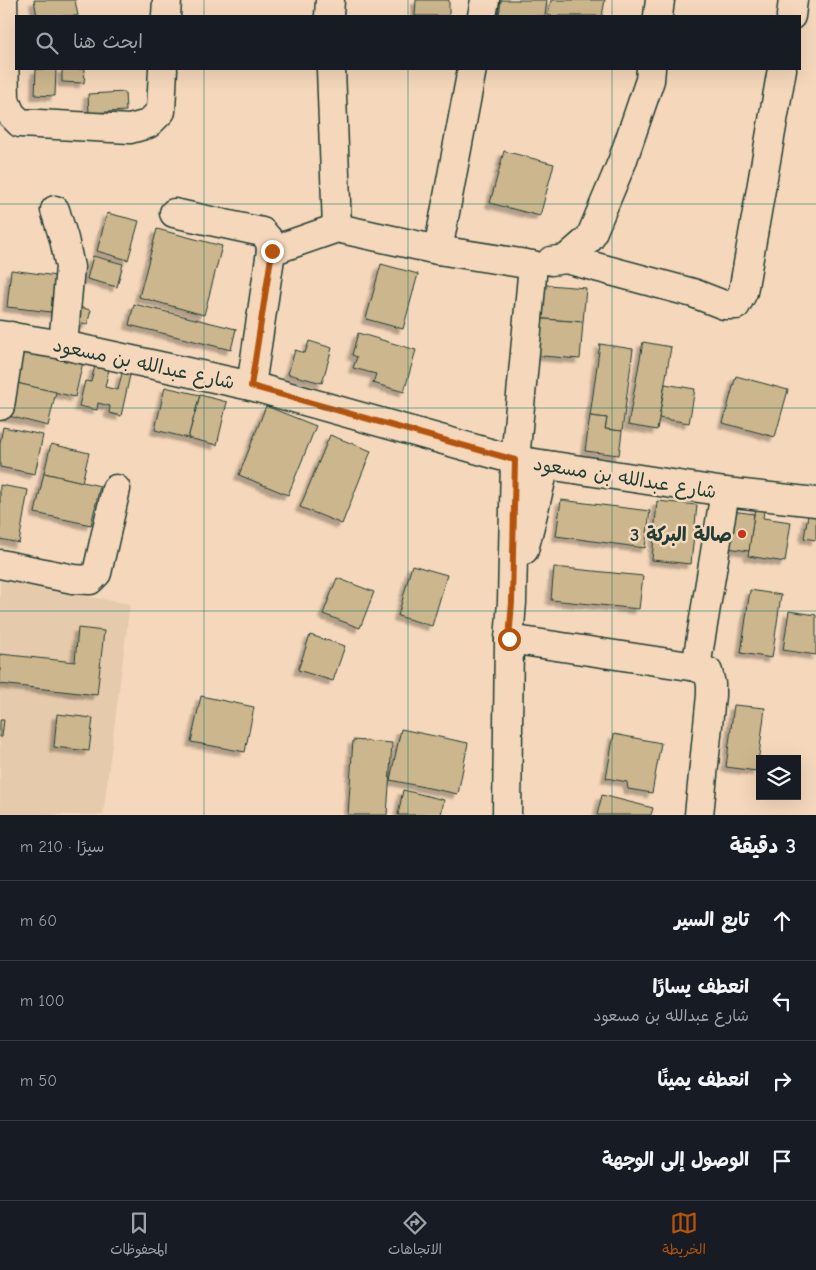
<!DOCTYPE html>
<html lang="ar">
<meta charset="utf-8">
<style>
:root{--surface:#171b24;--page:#20242c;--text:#f1f3f6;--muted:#9ea1a6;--line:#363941;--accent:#b45309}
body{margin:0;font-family:"Comic Neue","Playpen Sans Arabic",sans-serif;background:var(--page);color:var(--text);direction:rtl}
.controls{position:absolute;right:15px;bottom:15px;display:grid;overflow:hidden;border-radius:0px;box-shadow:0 5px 20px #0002}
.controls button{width:45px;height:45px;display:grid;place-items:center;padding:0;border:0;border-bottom:1px solid var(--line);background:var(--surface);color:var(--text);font:25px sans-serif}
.stop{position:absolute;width:15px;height:15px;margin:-11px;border:4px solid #b45309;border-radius:50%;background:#fff}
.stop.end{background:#b45309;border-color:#fff;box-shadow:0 1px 5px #0008}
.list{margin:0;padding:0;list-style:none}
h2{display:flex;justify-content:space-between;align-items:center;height:65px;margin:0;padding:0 20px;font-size:21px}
h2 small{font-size:16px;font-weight:400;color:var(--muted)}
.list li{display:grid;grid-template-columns:32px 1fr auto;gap:15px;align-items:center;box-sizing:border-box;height:80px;padding:0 20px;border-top:1px solid var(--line)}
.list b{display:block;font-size:19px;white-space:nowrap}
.list p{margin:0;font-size:16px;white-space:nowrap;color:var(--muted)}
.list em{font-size:16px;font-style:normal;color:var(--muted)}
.icon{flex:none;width:28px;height:28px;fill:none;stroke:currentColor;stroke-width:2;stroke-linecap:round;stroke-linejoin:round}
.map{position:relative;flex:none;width:816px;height:815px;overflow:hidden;direction:ltr}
.search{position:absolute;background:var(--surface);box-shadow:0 5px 20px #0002;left:15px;right:15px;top:15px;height:55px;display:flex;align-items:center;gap:12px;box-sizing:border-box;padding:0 18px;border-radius:0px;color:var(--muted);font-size:19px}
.sheet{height:385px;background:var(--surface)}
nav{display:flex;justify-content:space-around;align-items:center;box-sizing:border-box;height:70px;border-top:1px solid var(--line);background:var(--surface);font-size:14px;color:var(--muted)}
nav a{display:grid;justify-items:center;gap:2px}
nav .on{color:var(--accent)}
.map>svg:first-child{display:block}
</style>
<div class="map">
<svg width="816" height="815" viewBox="0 0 816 815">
<defs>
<filter id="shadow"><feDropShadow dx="-4.5" dy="4.5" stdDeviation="1" flood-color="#0004"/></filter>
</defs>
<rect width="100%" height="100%" fill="#f5d8bb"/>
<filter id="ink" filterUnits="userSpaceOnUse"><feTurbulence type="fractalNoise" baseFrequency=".02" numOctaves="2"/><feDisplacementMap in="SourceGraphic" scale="10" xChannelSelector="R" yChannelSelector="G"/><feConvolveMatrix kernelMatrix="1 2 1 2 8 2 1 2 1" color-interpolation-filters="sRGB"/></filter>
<g filter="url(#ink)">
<polygon fill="#e5cbab" points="0,581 130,604 103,815 0,815"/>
<g fill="#ccb68d" stroke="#1f3d34" filter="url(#shadow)">
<polygon points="34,0 75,0 78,16 37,16"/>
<polygon points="416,0 449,0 449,16 415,16"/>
<polygon points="501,0 547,0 545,16 499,16"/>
<polygon points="551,0 605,0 602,16 548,16"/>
<polygon points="36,69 56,69 55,96 35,95"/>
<polygon points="62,69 85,69 84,83 62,82"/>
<polygon points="125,92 126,111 89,113 88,94"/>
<polygon points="504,151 554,164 540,216 490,203"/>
<polygon points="107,213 139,221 128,260 97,251"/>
<polygon points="157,229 222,246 204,315 139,297"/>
<polygon points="93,256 123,264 117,287 87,279"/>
<polygon points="381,264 418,274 403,329 366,319"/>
<polygon points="11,270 64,277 60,313 7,307"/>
<polygon points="535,284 586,288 583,322 532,318"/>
<polygon points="134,304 236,329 231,350 129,325"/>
<polygon points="78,307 91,310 87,325 74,322"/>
<polygon points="532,318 583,322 580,359 529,355"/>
<polygon points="358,333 416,350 404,392 373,383 376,374 353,368 357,357 352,355"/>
<polygon points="309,341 332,348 322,383 288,374 295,350 305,353"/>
<polygon points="643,342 671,347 657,430 628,425"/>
<polygon points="600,344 633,349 622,431 605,429 607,418 590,416"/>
<polygon points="20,347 83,362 75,397 12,382"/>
<polygon points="95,366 109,369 105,387 118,390 122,373 130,375 121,416 109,413 110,406 98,403 97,410 79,406 85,381 91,382"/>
<polygon points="736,376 788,390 775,437 723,423"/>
<polygon points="12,382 56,392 48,426 5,415"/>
<polygon points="665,384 695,389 689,423 659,418"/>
<polygon points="165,387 200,395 188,438 155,430"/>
<polygon points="200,395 227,402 217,445 188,438"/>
<polygon points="266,406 316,426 288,495 239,475"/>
<polygon points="590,416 607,418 605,429 622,431 619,455 585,451"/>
<polygon points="3,427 43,435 35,474 0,467 0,443"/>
<polygon points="330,435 371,451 342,524 300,507"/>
<polygon points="51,444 89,453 82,482 44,473"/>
<polygon points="44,473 100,486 91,525 35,513"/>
<polygon points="0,485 28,490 19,543 0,539"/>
<polygon points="561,500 650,511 645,548 556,536"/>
<polygon points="657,501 697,505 691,564 652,560"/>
<polygon points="755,508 764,510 763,518 791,522 785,562 748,556"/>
<polygon points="732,511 754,514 749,551 727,548"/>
<polygon points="808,515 816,516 816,540 804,538"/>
<polygon points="412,565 447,575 432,626 398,616"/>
<polygon points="554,567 643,576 639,609 551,600"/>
<polygon points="337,578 374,592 360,628 323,614"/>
<polygon points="750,590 781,595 772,658 741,653"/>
<polygon points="789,611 816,615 816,655 783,650"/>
<polygon points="78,628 104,631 97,695 0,684 0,654 75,662"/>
<polygon points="310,635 345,646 333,681 298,670"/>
<polygon points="201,696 254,707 245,752 191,742"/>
<polygon points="734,705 765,708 757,771 726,767"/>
<polygon points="57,714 93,718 89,751 54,747"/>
<polygon points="0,720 4,720 2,737 0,737"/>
<polygon points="401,729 468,743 458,794 390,780"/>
<polygon points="614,734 661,743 652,793 628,789 627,782 606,778"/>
<polygon points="353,740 392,743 387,815 348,815"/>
<polygon points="403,790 444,800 441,815 398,815"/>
<polygon points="602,795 653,808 651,815 597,815"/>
</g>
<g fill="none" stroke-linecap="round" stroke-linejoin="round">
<defs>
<g id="minor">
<polyline points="3,0 5,100 11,114 20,123 130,129 148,124 161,111 163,69"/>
<polyline points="166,16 167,0"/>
<polyline points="329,16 330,0"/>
<polyline points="482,16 485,0"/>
<polyline points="658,16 660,0"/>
<polyline points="791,16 793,0"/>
<polyline points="331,69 337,228"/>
<polyline points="55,210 64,239 70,267 63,345"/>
<polyline points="174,213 262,232 270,241 271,251 251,386"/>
<polyline points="438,250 472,69"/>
<polyline points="271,251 337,228 438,250 533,265 515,460 512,602 509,639 507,815"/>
<polyline points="566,259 693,293 724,305 736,305 743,292 782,69"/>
<polyline points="551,261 566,259 590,238 622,162 650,80 651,69"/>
<polyline points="0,335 63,345 251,386 515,460 725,492 816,502"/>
<polyline points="0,406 11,336"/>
<polyline points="524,550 545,465"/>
<polyline points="0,564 73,579 90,580 97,573 116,489"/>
<polyline points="509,639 696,667 708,672 711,684 711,695 699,815"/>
<polyline points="696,667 725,492"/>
</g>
</defs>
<use href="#minor" stroke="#1f3d34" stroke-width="31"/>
<use href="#minor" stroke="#f5d8bb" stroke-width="28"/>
</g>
</g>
<g fill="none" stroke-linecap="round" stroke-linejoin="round" filter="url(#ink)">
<polyline stroke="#b45309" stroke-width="6" points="272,251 251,386 515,460 512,602 509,639"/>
</g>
<path fill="none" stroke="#0f766e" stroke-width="1" stroke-opacity="0.55" d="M204,0v16M408,0v16M612,0v16M204,69v746M408,69v746M612,69v746M0,204h816M0,408h816M0,611h816"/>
<circle fill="#c8321e" stroke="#f5d8bb" stroke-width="2" cx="742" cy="534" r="5"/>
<g text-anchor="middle" stroke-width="5" stroke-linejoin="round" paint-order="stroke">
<g font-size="19" fill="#1f3d34" stroke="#f5d8bb">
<text transform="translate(144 363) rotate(12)" y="7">شارع عبدالله بن مسعود</text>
<text transform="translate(625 477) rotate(9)" y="7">شارع عبدالله بن مسعود</text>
</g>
<g font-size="19" font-weight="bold" fill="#1f3d34" stroke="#f5d8bb" text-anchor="end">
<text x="732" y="541">صالة البركة 3</text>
</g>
</g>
</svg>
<div class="controls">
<button><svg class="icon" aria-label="layers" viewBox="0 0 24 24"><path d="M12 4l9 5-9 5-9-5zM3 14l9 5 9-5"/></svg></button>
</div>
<div class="stop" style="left:509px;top:639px"></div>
<div class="stop end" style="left:272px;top:251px"></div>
<div class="search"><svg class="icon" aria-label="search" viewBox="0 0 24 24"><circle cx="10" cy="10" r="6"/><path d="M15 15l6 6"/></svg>ابحث هنا</div>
</div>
<section class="sheet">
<h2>3 دقيقة<small>سيرًا · 210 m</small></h2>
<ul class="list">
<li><svg class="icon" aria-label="ahead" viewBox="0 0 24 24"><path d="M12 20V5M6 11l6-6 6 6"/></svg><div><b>تابع السير</b></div><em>60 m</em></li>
<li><svg class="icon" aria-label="left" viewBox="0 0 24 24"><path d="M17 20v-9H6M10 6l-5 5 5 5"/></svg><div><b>انعطف يسارًا</b><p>شارع عبدالله بن مسعود</p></div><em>100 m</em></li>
<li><svg class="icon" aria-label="right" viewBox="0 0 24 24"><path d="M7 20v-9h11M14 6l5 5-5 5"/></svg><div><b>انعطف يمينًا</b></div><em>50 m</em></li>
<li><svg class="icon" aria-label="arrive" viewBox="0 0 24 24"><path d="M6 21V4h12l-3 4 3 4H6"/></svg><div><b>الوصول إلى الوجهة</b></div></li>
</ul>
</section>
<nav>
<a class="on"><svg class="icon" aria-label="map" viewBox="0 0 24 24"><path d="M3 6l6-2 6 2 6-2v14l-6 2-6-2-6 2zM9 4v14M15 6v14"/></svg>الخريطة</a>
<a><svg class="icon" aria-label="directions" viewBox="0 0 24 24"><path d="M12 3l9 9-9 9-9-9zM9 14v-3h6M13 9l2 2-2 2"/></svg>الاتجاهات</a>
<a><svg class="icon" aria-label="saved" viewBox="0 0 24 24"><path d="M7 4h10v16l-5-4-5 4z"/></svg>المحفوظات</a>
</nav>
